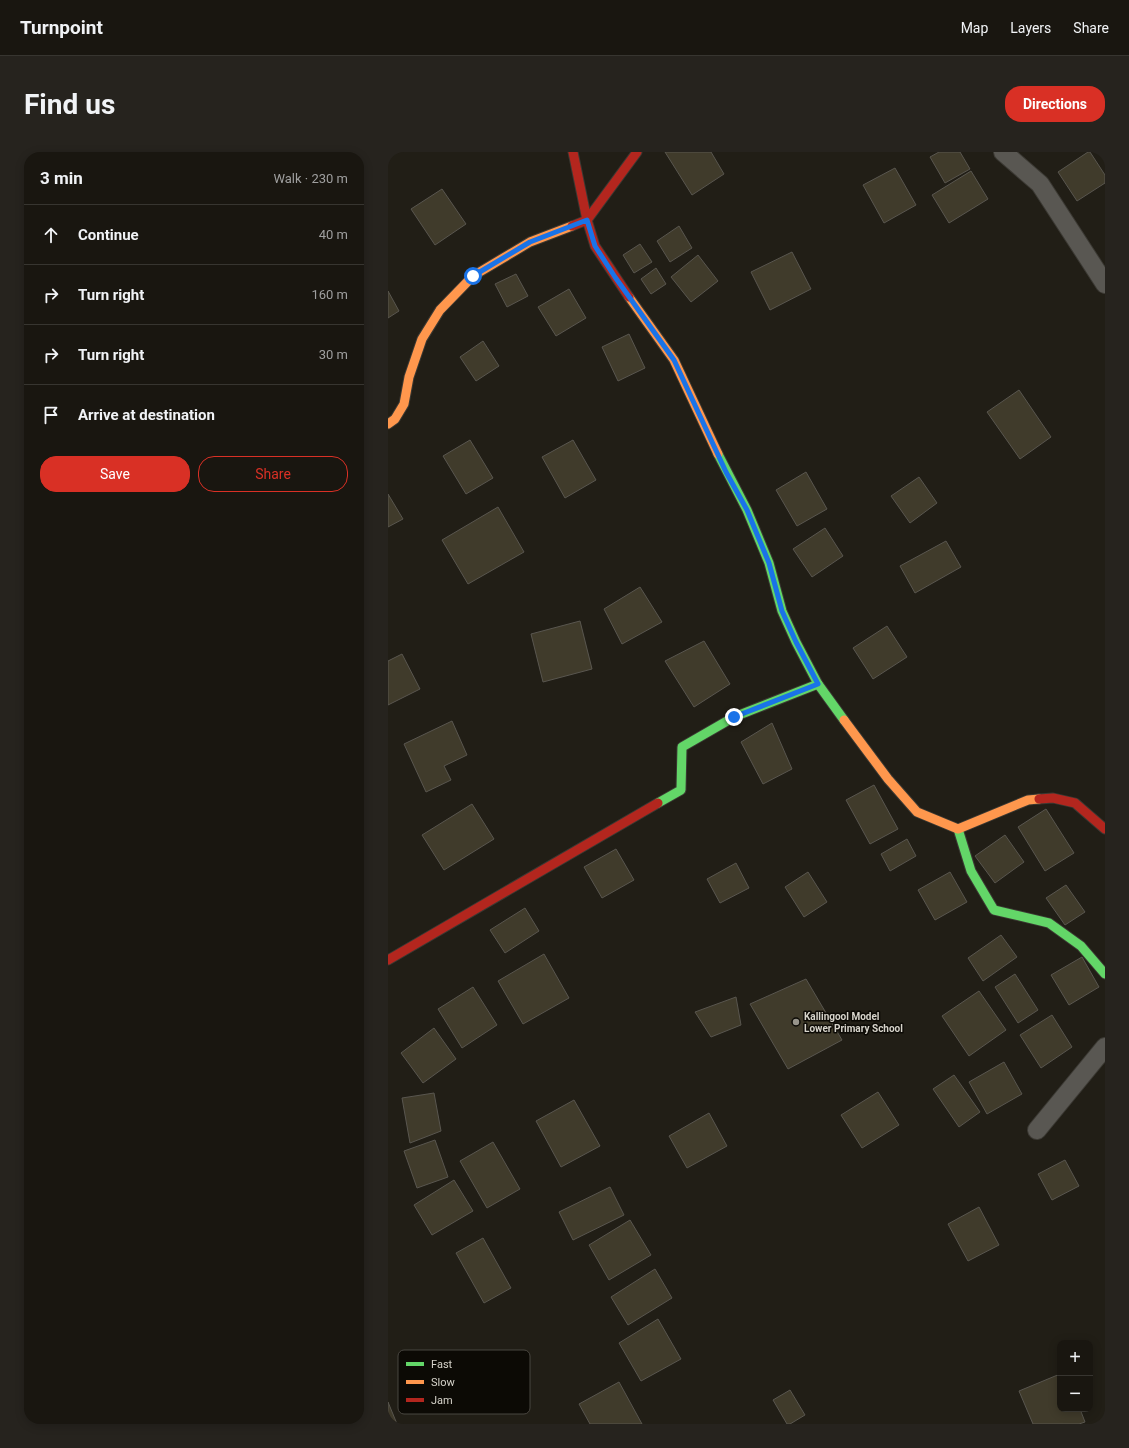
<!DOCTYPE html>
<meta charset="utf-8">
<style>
:root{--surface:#191610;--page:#26231e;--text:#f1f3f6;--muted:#9f9f9f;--line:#373530;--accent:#d93025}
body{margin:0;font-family:Roboto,sans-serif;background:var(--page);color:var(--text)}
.controls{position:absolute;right:12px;bottom:12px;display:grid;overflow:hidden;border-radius:8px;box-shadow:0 2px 10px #0003}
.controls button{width:36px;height:36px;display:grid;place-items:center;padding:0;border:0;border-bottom:1px solid var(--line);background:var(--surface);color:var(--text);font:20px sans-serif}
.stop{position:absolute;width:12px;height:12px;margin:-9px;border:3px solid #1a73e8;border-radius:50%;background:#fff}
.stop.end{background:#1a73e8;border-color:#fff;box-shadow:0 1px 4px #0008}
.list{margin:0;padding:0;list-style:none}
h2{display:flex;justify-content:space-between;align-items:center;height:52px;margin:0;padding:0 16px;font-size:17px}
h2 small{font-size:13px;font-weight:400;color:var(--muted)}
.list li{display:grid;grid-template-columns:26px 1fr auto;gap:12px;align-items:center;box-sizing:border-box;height:60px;padding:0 16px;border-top:1px solid var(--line)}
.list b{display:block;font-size:15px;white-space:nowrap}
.list em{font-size:13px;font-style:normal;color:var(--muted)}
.actions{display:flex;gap:8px;padding:12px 16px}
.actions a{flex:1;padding:9px 0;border:1px solid var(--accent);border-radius:16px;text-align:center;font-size:14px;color:var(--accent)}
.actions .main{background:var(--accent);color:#fff}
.icon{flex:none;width:22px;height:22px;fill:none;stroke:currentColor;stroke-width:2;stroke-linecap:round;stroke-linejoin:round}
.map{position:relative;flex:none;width:717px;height:1272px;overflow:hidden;border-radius:16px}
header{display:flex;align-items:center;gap:24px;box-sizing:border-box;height:56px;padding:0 20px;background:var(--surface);border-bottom:1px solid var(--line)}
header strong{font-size:19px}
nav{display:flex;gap:22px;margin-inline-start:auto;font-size:14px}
.intro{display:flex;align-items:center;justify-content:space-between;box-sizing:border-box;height:96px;padding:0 24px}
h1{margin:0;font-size:28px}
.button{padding:10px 18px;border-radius:16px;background:var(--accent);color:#fff;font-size:14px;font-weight:700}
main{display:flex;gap:24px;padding:0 24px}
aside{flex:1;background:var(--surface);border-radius:16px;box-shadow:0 2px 10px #0003}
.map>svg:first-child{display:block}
</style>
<header>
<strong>Turnpoint</strong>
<nav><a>Map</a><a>Layers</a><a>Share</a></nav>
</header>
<div class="intro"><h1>Find us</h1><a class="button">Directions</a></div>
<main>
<aside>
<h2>3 min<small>Walk · 230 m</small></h2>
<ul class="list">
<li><svg class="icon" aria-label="ahead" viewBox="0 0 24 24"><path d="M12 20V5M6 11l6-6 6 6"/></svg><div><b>Continue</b></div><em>40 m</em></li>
<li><svg class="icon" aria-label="right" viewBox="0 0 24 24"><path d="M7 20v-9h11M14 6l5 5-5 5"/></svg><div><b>Turn right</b></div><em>160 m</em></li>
<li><svg class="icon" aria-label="right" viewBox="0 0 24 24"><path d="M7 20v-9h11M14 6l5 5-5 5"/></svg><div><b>Turn right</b></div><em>30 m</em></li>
<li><svg class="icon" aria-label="arrive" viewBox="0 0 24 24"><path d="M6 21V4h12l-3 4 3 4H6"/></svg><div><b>Arrive at destination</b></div></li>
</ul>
<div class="actions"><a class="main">Save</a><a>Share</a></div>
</aside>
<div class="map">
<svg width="717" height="1272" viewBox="0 0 717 1272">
<rect width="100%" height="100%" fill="#211e16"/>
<g fill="#403b2b" stroke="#59564f">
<polygon points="277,0 323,0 336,22 304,43"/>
<polygon points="551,0 572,0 582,17 557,31 542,5"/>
<polygon points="700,0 702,0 717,23 717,31 689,49 670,20"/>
<polygon points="507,16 528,53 496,71 475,33"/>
<polygon points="583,19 600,47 561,71 544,43"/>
<polygon points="54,37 78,72 47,93 23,57"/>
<polygon points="291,74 304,96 282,110 269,89"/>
<polygon points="252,92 264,110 246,121 235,103"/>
<polygon points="404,100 423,137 382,158 363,120"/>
<polygon points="310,103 330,129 303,150 283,125"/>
<polygon points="268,116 278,132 263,142 253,127"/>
<polygon points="128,122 140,144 119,155 107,132"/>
<polygon points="181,137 198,166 168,184 150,155"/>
<polygon points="0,139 11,159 0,166"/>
<polygon points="241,182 257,216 230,229 214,195"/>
<polygon points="95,189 111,214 88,229 72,205"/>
<polygon points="631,238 663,285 632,307 599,260"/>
<polygon points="82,288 105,326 78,342 55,304"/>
<polygon points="185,288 208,328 177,346 154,305"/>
<polygon points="418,320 439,357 409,374 388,338"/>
<polygon points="531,325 549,351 522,371 503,344"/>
<polygon points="0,342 15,367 0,375"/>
<polygon points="110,355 136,400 80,432 54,388"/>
<polygon points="437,376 455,404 424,425 405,397"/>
<polygon points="558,389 573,415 527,441 512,414"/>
<polygon points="252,435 274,470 234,492 216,457"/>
<polygon points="192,469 204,517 155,530 143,482"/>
<polygon points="499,474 519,505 485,527 465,496"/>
<polygon points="316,489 342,532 306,555 277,509"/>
<polygon points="14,502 32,537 0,553 0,509"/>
<polygon points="64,569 79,603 56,614 63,628 38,640 16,592"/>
<polygon points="384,571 404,617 375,632 353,590"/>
<polygon points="486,633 510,677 482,692 458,648"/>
<polygon points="84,652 106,687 56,718 34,683"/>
<polygon points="658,657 686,701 657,719 630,675"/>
<polygon points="617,683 636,710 607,731 587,704"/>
<polygon points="519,687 528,704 502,719 493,702"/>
<polygon points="228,697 246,728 214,746 196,715"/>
<polygon points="348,711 361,736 332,751 319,727"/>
<polygon points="420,720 439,750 416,765 397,735"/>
<polygon points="562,720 579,750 547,768 530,738"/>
<polygon points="678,733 697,760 677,773 658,746"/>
<polygon points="137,756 151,779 117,801 102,778"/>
<polygon points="613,783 629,805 595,829 580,806"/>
<polygon points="156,802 181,846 135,872 110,829"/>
<polygon points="694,805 711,835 681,853 663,823"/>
<polygon points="627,822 650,858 630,871 607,835"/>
<polygon points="418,827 454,888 400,917 362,852"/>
<polygon points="85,835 109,873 74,896 50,857"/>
<polygon points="591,839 618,878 581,904 554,864"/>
<polygon points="348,845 353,873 323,885 307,860"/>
<polygon points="664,863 684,895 653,916 632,883"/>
<polygon points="46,876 68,907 35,931 13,901"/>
<polygon points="616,910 634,942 599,962 581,930"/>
<polygon points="566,923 592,960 571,975 545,937"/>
<polygon points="490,940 511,973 474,996 453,963"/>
<polygon points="46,941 53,979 22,991 14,946"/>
<polygon points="186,948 212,994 173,1015 148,969"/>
<polygon points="321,961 339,994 299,1016 281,984"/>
<polygon points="47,988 60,1025 29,1036 16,999"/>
<polygon points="105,990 132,1037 99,1056 72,1009"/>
<polygon points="677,1008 691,1034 664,1048 650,1022"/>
<polygon points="66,1028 85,1059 44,1083 26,1053"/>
<polygon points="222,1035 236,1063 185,1088 171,1060"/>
<polygon points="591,1055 611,1093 580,1109 560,1072"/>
<polygon points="242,1068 263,1103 221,1128 201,1093"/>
<polygon points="95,1086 123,1136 96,1151 68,1101"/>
<polygon points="267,1117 284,1146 240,1173 223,1145"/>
<polygon points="270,1167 293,1207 253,1229 231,1191"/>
<polygon points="672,1222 672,1257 692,1257 697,1270 691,1272 645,1272 631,1239"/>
<polygon points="231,1230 254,1272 202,1272 191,1252"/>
<polygon points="402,1238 417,1263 402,1272 399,1272 385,1248"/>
<polygon points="0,1250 9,1272 0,1272"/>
</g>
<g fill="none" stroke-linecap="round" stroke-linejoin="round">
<defs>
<g id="street">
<polyline points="615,0 652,32 717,132"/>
<polyline points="649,978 717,895"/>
</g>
<g id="fast">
<polyline points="330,302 359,358 381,411 394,459 408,490 430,532 456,568"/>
<polyline points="270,651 293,638 294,595 346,565 430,532"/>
<polyline points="570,677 583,719 606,758 661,771 693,794 717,822"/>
</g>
<g id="slow">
<polyline points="241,145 286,208 330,302"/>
<polyline points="0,272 7,267 16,252 21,225 34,187 52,158 85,124 142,90 184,74"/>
<polyline points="456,568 500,627 529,660 570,677 640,648 651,647"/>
</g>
<g id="jam">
<polyline points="184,74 199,68 185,0"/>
<polyline points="241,145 207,94 199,68 249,0"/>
<polyline points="651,647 665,646 687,651 717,677"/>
<polyline points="0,808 270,651"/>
</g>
</defs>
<use href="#street" stroke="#3b3933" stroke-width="20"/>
<use href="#fast" stroke="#3b3933" stroke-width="11"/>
<use href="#slow" stroke="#3b3933" stroke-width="11"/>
<use href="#jam" stroke="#3b3933" stroke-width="11"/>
<use href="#street" stroke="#595752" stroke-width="18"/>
<use href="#fast" stroke="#63d668" stroke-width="9"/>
<use href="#slow" stroke="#ff974d" stroke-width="9"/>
<use href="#jam" stroke="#b3261e" stroke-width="9"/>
</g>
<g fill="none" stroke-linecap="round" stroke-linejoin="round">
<polyline stroke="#1a73e8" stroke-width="5" points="85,124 142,90 199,68 207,94 227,125 286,208 338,320 359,358 381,411 394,459 408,490 430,532 346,565"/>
</g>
<circle fill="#97948b" stroke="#0c0a05" stroke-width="1.5" cx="408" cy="870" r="4"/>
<g text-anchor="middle" stroke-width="3" stroke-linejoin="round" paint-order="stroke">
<g font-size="10" font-weight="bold" fill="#d6d3ca" stroke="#0c0a05" text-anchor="start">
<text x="416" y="868">Kallingool Model<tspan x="416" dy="12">Lower Primary School</tspan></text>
</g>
</g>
<rect x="10" y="1198" width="132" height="64" rx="6" fill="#0c0a05" stroke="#494640" stroke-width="1"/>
<rect x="18" y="1210" width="18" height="4" fill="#63d668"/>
<rect x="18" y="1228" width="18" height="4" fill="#ff974d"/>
<rect x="18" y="1246" width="18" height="4" fill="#b3261e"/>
<g font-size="11" fill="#d6d3ca">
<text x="43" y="1216">Fast</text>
<text x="43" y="1234">Slow</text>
<text x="43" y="1252">Jam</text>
</g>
</svg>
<div class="controls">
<button>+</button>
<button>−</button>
</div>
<div class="stop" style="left:85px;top:124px"></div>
<div class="stop end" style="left:346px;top:565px"></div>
</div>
</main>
